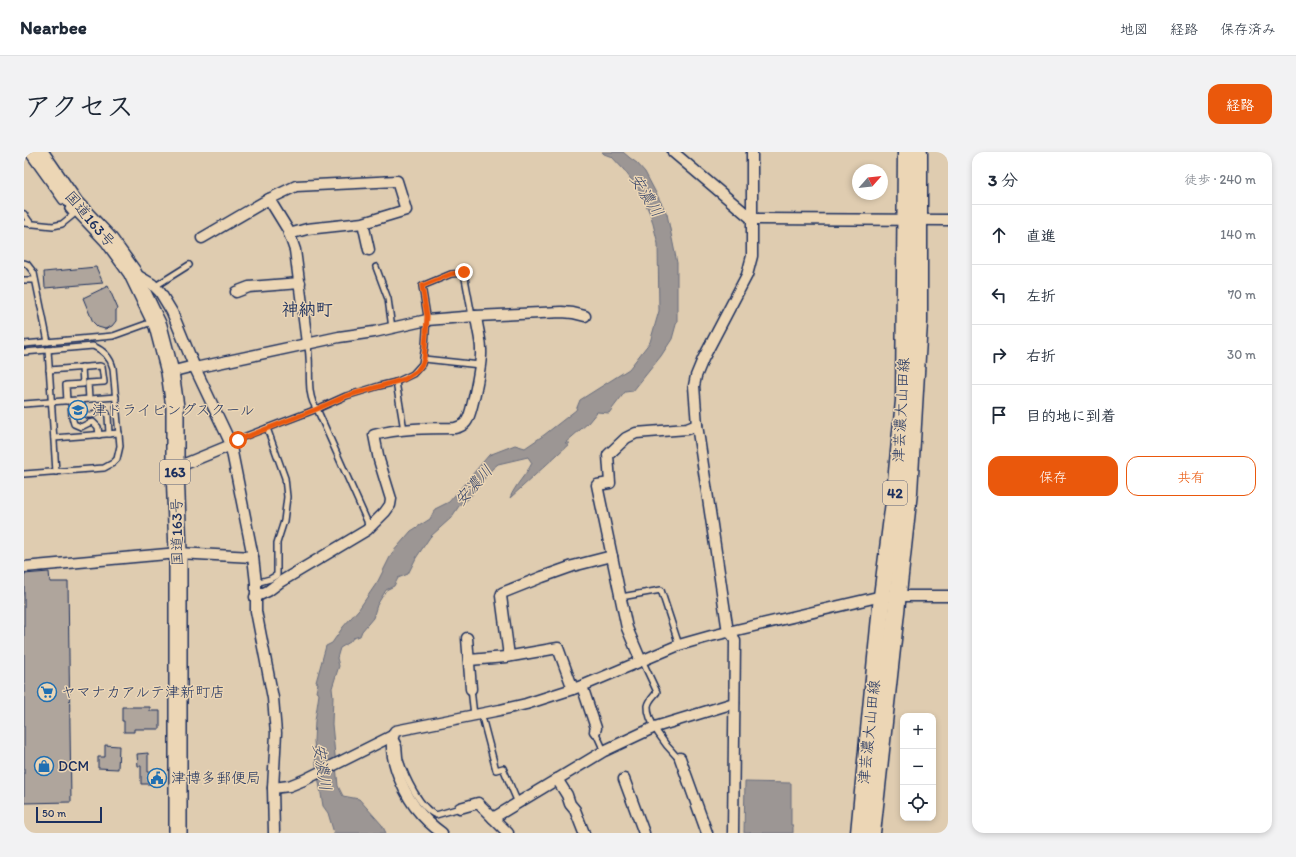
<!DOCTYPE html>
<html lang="ja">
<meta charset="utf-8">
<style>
:root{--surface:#fff;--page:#f2f2f3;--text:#1f2937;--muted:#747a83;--line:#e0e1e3;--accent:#ea580c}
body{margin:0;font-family:Itim,"Klee One",sans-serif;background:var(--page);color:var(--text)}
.controls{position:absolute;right:12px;bottom:12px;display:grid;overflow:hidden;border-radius:8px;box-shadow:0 2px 6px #0003}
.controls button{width:36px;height:36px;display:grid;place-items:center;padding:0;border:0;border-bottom:1px solid var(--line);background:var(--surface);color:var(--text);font:20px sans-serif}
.compass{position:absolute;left:828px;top:12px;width:36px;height:36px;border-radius:50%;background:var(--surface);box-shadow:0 2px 6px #0003;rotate:63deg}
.scale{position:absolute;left:12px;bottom:10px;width:66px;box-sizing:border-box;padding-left:4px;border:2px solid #1b2f5e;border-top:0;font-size:11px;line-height:14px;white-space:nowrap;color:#1b2f5e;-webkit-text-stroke:3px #ecd6b5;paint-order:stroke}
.stop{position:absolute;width:12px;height:12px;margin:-9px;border:3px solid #ea580c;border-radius:50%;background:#fff}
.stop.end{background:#ea580c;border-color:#fff;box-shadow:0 1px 4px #0008}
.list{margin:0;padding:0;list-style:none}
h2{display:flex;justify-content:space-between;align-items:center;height:52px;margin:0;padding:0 16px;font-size:17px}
h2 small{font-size:13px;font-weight:400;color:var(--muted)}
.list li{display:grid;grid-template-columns:26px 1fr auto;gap:12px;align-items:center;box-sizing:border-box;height:60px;padding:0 16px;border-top:1px solid var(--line)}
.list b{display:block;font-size:15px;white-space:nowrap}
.list em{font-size:13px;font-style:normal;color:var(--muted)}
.actions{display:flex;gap:8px;padding:12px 16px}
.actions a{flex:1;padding:9px 0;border:1px solid var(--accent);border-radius:12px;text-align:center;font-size:14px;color:var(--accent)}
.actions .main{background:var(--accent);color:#fff}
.icon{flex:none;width:22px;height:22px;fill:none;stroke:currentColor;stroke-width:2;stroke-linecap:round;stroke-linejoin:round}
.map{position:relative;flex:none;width:924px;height:681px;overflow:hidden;border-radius:12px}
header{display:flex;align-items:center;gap:24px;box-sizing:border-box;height:56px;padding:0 20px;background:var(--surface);border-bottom:1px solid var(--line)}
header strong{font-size:19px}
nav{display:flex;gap:22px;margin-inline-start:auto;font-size:14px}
.intro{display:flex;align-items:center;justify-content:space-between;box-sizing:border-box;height:96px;padding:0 24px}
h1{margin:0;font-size:28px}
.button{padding:10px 18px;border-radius:12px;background:var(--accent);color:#fff;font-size:14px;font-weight:700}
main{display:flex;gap:24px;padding:0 24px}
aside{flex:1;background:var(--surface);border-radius:12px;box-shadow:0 2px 6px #0003}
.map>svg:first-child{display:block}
</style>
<header>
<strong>Nearbee</strong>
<nav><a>地図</a><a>経路</a><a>保存済み</a></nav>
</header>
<div class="intro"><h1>アクセス</h1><a class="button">経路</a></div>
<main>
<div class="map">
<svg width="924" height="681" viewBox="0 0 924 681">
<rect width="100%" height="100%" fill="#dfccb0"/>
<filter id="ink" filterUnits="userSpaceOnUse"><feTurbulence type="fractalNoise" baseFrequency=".025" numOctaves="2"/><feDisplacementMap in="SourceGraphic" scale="8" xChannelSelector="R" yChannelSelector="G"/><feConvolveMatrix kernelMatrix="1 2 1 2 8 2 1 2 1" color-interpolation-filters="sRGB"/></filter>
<g filter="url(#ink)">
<g fill="#9c9694" stroke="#686d7e">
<path d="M578,0h21l7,6 7,5 8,9 22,42 10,49v58l-5,18 -11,17 -28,35 -8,1 -16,21 -12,-1 -9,11 -23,20h5l-60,55c5,-13 16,-23 22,-35l-4,-6 -30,7 -6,5 -23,29 -10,8 -8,12 -21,19 -14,21 -8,16 -10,4 -4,8 -8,4 -9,15 -4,13 -11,13 -2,5 -7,2 -3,4 -10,6 -3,10 2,8 -7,22 1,9 -1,27 6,62 5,10 16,3 23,26 4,8h-52l-6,-20 -5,-7 -7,-42 -2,-23 1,-20 4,-27 -3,-2 2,-9 -2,-1 10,-36 6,-3 11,-16 16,-18 19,-28 14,-28 19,-22 19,-12 5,-10 14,-7 40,-47 26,-10 10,3 19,-13 32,-25 4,-10 49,-31 21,-27 9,-31 -1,-67 -7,-28 -11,-25 -16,-21 -12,-13 -8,-3z"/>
<polygon points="721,630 767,631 767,673 769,673 769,681 720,681"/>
</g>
<g fill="#afa59c" stroke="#1b2f5e">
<polygon points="72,115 79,131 21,136 20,120"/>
<polygon points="84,134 94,157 92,158 92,169 88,174 81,177 74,175 69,170 59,146"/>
<polygon points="25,420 26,430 44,430 47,650 0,651 0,422"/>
<polygon points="98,555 126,555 126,559 136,559 136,577 110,577 110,580 100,580 100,569 98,569"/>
<polygon points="81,593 95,594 94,617 74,616 74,605 81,605"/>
<polygon points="124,601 124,620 139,620 139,632 117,632 117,614 114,614 113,602"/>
</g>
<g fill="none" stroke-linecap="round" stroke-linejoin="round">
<defs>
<g id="service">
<polyline points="3,0 38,49"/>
<polyline points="0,62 7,72"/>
<polyline points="0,71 29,74 38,72 49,63 44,57"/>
<polyline points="0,111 3,112 10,121 24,190"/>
<polyline points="352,115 364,147 368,176"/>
<polyline points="0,128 11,128"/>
<polyline points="130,135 165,113"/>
<path d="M283,191c6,19 -3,51 10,66l50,112 1,7"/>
<polyline points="0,192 89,184 128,170"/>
<polyline points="24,198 32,320"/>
<path d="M0,200l69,-6c10,4 17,10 20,22l7,78 -3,13 -4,4 -9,5 -80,6"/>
<polyline points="400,207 456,213"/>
<polyline points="25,218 76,214 78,215 80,230 64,231 65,247"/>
<polyline points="372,230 380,278"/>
<polyline points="57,248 58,258 63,263 68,263 75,258 82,260 84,264 85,282"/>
<polyline points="43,249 42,233 59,232 58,215"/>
<polyline points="47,249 48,265 50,272 57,275 65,271 69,270 74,275 75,283"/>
<polyline points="0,252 92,245"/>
<polyline points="30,286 95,281"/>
<polyline points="206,290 293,257 322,244 355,234 372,230 389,222 398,212 401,194 403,164 398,134 427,122 440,121 448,164"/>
<polyline points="232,431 246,427 253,423 253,391 260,369 263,345 261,326 243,276"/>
<polyline points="597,445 637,438 655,493"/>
<path d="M618,508l15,32c-3,4 -8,8 -9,14 -1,16 18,40 29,51l3,1"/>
<polyline points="447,537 450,563"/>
<polyline points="457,561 472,618 479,616 494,651"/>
<polyline points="571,579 580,599"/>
<path d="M369,585c8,8 5,13 7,23 5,16 20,49 36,55l24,-7"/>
</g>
<g id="minor">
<polyline points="649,0 728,67 924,68"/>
<polyline points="245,47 272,34 373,29 382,58 339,71"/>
<polyline points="265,82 283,77 339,71 345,98"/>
<polyline points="178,86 245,47 264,78 271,98 283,191"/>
<polyline points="111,122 128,132 136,140 148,160 171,216 206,290 229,405 232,431 232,459 249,546 252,581 249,636 250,681"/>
<polyline points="212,140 225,135 276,131"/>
<polyline points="171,216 315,185 350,180 403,168 452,164 538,160 549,161 561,164"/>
<polyline points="146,220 170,214"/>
<polyline points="151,316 207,293"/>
<polyline points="0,415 154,401 229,405"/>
<path d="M231,445l13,-6 12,-9 87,-52 18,-18 5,-7 1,-6 -12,-39 -5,-25c25,-7 55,-7 81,-7 4,-1 8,-2 11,-6 6,-7 16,-61 15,-72 0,-11 -4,-23 -5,-34"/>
<polyline points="704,480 673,273 670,234 672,224 679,207 723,123 728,104 728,0"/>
<polyline points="705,480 709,484 711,489 709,681"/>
<polyline points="443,486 447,537"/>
<polyline points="485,504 477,444 478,441 518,425 549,414 588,404"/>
<polyline points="445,508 482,505 534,496 549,537"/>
<polyline points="617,509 603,476 573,333 586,331 584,303 602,286 612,281 663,277 673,273"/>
<polyline points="558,534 572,576 571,579"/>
<polyline points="656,606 683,681"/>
<polyline points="533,627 543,643 546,652 551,658 560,681"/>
<polyline points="600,627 620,681"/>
<polyline points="249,636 265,634 280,628 368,584"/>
<polyline points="436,656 454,651 484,681"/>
<polyline points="469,666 580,599 631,575 710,551"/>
<path d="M418,681c-10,-7 -20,-17 -27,-26 -13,-18 -30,-56 -20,-76l105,-21 26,-6 56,-18 97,-41 32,-9 171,-40h66"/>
</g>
<g id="primary">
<polyline points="835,681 858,444 870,350 880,249 882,0"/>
<polyline points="848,681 885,340 895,170 895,0"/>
</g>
<polyline id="trunk" points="15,0 50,51 85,88 108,120 134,174 146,220 151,255 151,316 154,401 154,681"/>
</defs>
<use href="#service" stroke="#1b2f5e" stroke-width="8"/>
<use href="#minor" stroke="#1b2f5e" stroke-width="13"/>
<use href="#primary" stroke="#1b2f5e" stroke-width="19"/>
<use href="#trunk" stroke="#1b2f5e" stroke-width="20"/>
<use href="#service" stroke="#ecd6b5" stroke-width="5"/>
<use href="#minor" stroke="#ecd6b5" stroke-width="10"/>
<use href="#primary" stroke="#ecd6b5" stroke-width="16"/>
<use href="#trunk" stroke="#ecd6b5" stroke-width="17"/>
</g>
</g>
<g fill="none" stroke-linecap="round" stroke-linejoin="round" filter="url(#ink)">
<polyline stroke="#ea580c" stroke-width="5" points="214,288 293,257 322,244 381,227 393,219 398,212 400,207 402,182 403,164 398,134 427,122 440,120"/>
</g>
<defs>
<symbol id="school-ring" viewBox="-11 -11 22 22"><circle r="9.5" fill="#ecd6b5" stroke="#1f6fb2" stroke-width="1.5"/><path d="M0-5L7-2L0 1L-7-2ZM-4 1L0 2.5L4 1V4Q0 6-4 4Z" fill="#1f6fb2"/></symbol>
<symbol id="supermarket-ring" viewBox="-11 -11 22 22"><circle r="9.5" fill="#ecd6b5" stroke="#1f6fb2" stroke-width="1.5"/><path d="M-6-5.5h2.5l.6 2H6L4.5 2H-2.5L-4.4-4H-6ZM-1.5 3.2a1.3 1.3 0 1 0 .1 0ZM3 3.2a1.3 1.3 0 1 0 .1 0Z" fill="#1f6fb2"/></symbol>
<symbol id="shop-ring" viewBox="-11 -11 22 22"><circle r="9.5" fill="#ecd6b5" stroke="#1f6fb2" stroke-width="1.5"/><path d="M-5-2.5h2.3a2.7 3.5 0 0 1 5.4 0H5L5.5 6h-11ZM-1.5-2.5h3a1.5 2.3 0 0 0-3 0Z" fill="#1f6fb2"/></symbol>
<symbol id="civic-ring" viewBox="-11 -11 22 22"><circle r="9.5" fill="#ecd6b5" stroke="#1f6fb2" stroke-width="1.5"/><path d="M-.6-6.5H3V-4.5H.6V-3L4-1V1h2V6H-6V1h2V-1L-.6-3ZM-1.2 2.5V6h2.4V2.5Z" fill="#1f6fb2"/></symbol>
</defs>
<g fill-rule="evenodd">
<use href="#school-ring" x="43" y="247" width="22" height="22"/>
<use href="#supermarket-ring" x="12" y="529" width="22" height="22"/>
<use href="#shop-ring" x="9" y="603" width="22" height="22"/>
<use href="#civic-ring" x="122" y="615" width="22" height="22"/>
</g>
<g text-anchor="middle" stroke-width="3" stroke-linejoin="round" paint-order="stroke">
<g fill="#ecd6b5" stroke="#5a6178" stroke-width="1">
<rect x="136" y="308" width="30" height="24" rx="3"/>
<rect x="859" y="329" width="24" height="24" rx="3"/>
</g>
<g font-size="14" font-weight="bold" fill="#1b2f5e">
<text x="151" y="325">163</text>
<text x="871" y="346">42</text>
</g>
<g font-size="15" fill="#1b2f5e" stroke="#ecd6b5">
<text transform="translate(66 67) rotate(50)" y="5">国道163号</text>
<text transform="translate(877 258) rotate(-87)" y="5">津芸濃大山田線</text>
<text transform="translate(153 380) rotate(-91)" y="5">国道163号</text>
<text transform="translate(845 580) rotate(-84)" y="5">津芸濃大山田線</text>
</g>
<g font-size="15" fill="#1b2f5e" stroke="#ecd6b5" text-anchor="start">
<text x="68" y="263">津ドライビングスクール</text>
<text x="37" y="545">ヤマナカアルテ津新町店</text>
<text x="34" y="619">DCM</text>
<text x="147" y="631">津博多郵便局</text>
</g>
<g font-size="16" font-style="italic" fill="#354469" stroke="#ecd6b5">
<text transform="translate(623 43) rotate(58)" y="6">安濃川</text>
<text transform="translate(449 333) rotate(-48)" y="6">安濃川</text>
<text transform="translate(299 615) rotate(81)" y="6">安濃川</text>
</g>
<g font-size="17" font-weight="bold" fill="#1b2f5e" stroke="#ecd6b5">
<text x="283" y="163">神納町</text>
</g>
</g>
</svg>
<div class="controls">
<button>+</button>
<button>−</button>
<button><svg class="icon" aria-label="locate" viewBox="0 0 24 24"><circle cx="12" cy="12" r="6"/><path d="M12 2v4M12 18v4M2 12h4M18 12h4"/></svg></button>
</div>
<svg class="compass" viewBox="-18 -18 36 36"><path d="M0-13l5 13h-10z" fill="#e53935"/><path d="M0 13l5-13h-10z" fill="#747a83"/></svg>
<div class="scale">50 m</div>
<div class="stop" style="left:214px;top:288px"></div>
<div class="stop end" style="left:440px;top:120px"></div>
</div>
<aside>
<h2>3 分<small>徒歩 · 240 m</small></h2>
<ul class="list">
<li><svg class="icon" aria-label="ahead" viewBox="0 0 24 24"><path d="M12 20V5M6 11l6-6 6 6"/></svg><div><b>直進</b></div><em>140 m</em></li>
<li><svg class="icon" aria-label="left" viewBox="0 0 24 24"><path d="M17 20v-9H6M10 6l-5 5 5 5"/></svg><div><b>左折</b></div><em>70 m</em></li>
<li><svg class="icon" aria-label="right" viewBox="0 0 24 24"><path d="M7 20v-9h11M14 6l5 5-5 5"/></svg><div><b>右折</b></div><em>30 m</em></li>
<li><svg class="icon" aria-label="arrive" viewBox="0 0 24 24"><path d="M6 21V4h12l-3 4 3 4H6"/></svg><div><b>目的地に到着</b></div></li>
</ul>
<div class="actions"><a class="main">保存</a><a>共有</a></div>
</aside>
</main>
